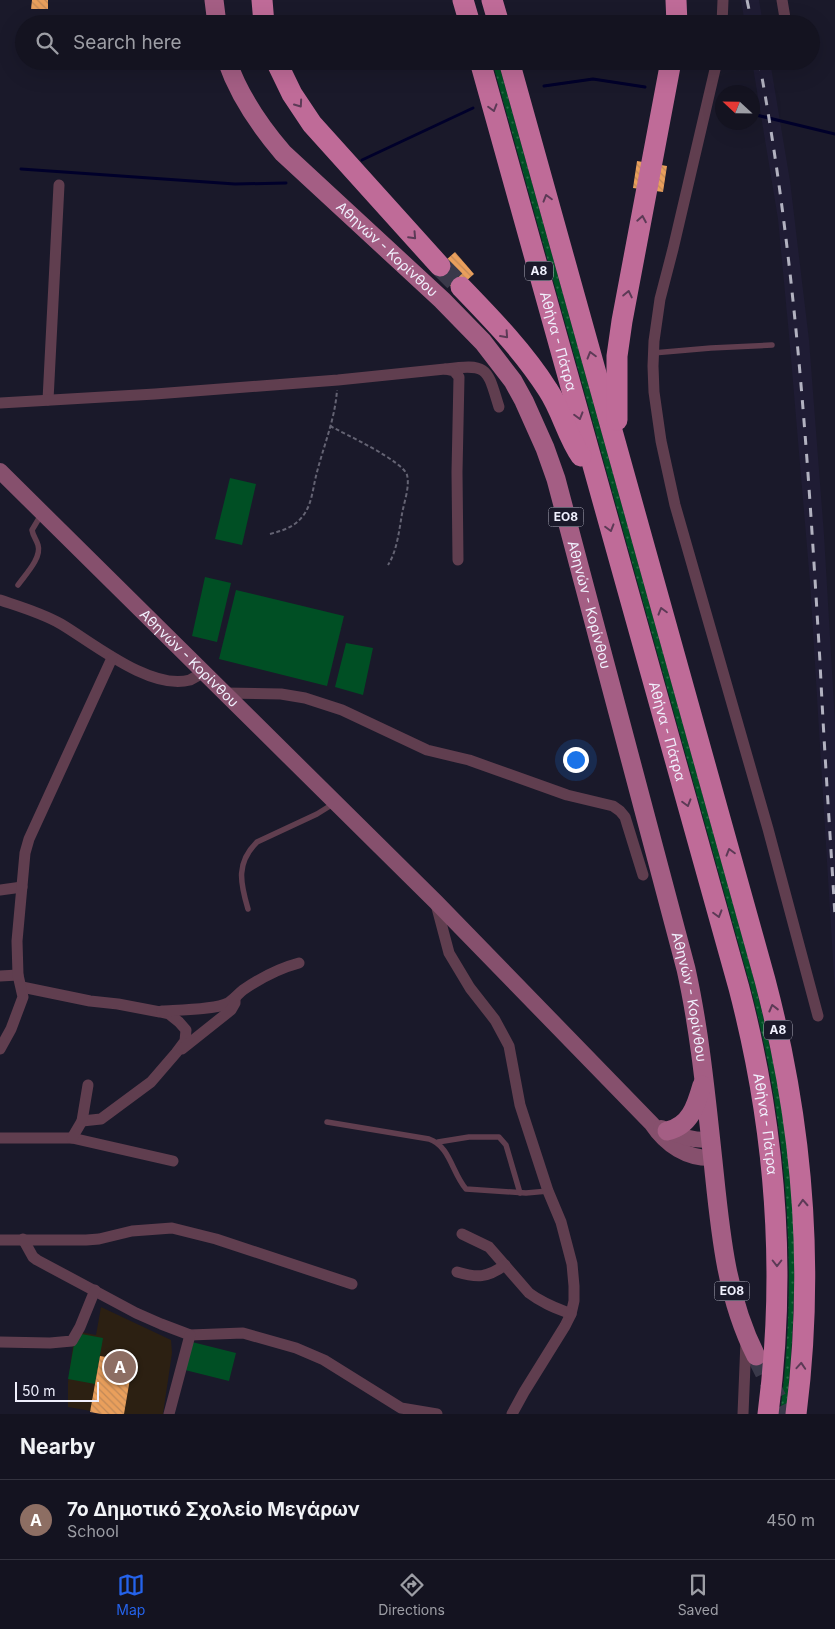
<!DOCTYPE html>
<meta charset="utf-8">
<style>
:root{--surface:#141320;--page:#1d1c29;--text:#f1f3f6;--muted:#9d9ea5;--line:#33323e;--accent:#2563eb}
body{margin:0;font-family:Inter,sans-serif;background:var(--page);color:var(--text)}
.compass{position:absolute;left:715px;top:85px;width:45px;height:45px;border-radius:50%;background:var(--surface);box-shadow:0 5px 20px #0002;rotate:292deg}
.scale{position:absolute;left:15px;bottom:12px;width:84px;box-sizing:border-box;padding-left:5px;border:2px solid #f0f0fd;border-top:0;font-size:14px;line-height:18px;white-space:nowrap;color:#f0f0fd;-webkit-text-stroke:4px #1a192a;paint-order:stroke}
.you{position:absolute;left:575px;top:759px;width:18px;height:18px;margin:-12px;border:4px solid #fff;border-radius:50%;background:#1a73e8;box-shadow:0 0 0 8px #1a73e833}
.badge{display:grid;place-items:center;width:32px;height:32px;border-radius:50%;background:var(--accent);color:#fff;font-size:16px;font-weight:700}
.pin{position:absolute;translate:-50% -50%;border:2px solid #fff;box-shadow:0 1px 5px #0006}
.list{margin:0;padding:0;list-style:none}
h2{display:flex;justify-content:space-between;align-items:center;height:65px;margin:0;padding:0 20px;font-size:21px}
h2 small{font-size:16px;font-weight:400;color:var(--muted)}
.list li{display:grid;grid-template-columns:32px 1fr auto;gap:15px;align-items:center;box-sizing:border-box;height:80px;padding:0 20px;border-top:1px solid var(--line)}
.list b{display:block;font-size:19px;white-space:nowrap}
.list p{margin:0;font-size:16px;white-space:nowrap;color:var(--muted)}
.list em{font-size:16px;font-style:normal;color:var(--muted)}
.icon{flex:none;width:28px;height:28px;fill:none;stroke:currentColor;stroke-width:2;stroke-linecap:round;stroke-linejoin:round}
.map{position:relative;flex:none;width:835px;height:1414px;overflow:hidden}
.search{position:absolute;background:var(--surface);box-shadow:0 5px 20px #0002;left:15px;right:15px;top:15px;height:55px;display:flex;align-items:center;gap:12px;box-sizing:border-box;padding:0 18px;border-radius:28px;color:var(--muted);font-size:19px}
.sheet{height:145px;background:var(--surface)}
nav{display:flex;justify-content:space-around;align-items:center;box-sizing:border-box;height:70px;border-top:1px solid var(--line);background:var(--surface);font-size:14px;color:var(--muted)}
nav a{display:grid;justify-items:center;gap:2px}
nav .on{color:var(--accent)}
.map>svg:first-child{display:block}
</style>
<div class="map">
<svg width="835" height="1414" viewBox="0 0 835 1414">
<defs>
<pattern id="grass-dots" width="8" height="8" patternUnits="userSpaceOnUse" patternTransform="scale(1.25)"><rect width="8" height="8" fill="#004f24"/><path d="M2 2h.1M6 6h.1" fill="none" stroke="#266945" stroke-width="1.8" stroke-linecap="round"/></pattern>
<pattern id="building-back-hatch" width="6" height="6" patternUnits="userSpaceOnUse" patternTransform="scale(1.25)"><rect width="6" height="6" fill="#e99f5c"/><path d="M-1 5l2 2M0 0l6 6M5-1l2 2" fill="none" stroke="#c18958"/></pattern>
</defs>
<rect width="100%" height="100%" fill="#1a192a"/>
<g fill="#1f1c34">
<polygon points="741,0 759,0 763,24 745,24"/>
<polygon points="752,61 770,61 790,181 809,340 824,535 835,722 835,993 810,582 789,335 778,219"/>
</g>
<polygon fill="#2c2012" points="101,1307 171,1340 172,1353 163,1414 108,1414 68,1407 68,1382 75,1331 96,1335"/>
<path fill="url(#grass-dots)" d="M492,61h6l257,922c13,54 26,109 33,165 10,88 7,178 -2,266h-6c19,-144 7,-289 -30,-429z"/>
<g fill="#004f24">
<polygon points="230,478 256,484 242,545 215,539"/>
<polygon points="205,577 231,583 217,642 192,636"/>
<polygon points="236,590 344,616 327,686 219,659"/>
<polygon points="346,643 373,648 363,695 335,687"/>
<polygon points="76,1333 103,1338 95,1384 68,1379"/>
<polygon points="192,1342 236,1353 229,1381 185,1370"/>
</g>
<g fill="none" stroke-linecap="round" stroke-linejoin="round">
<g stroke="#00002a" stroke-width="3">
<polyline points="544,86 593,79 645,87"/>
<polyline points="752,114 835,134"/>
<polyline points="362,160 473,108"/>
<polyline points="21,169 235,184 286,183"/>
</g>
</g>
<g fill="url(#building-back-hatch)">
<polygon points="32,0 48,0 48,9 31,9"/>
<polygon points="637,161 667,166 663,192 633,188"/>
<polygon points="455,252 474,274 455,291 436,269"/>
<polygon points="100,1356 133,1361 124,1414 101,1414 90,1412"/>
</g>
<g fill="none" stroke-linecap="round" stroke-linejoin="round">
<polyline stroke="#3a394a" stroke-width="19" stroke-dasharray="19 9" stroke-linecap="butt" points="756,1356 785,1414"/>
<polyline stroke="#3a394a" stroke-width="21" stroke-dasharray="21 11" stroke-linecap="butt" points="440,266 461,287"/>
<g stroke="#646373" stroke-width="2" stroke-dasharray="4 2.5" stroke-linecap="butt">
<path d="M330,426c15,8 73,35 77,49 3,12 -3,27 -5,39 -3,17 -5,37 -14,51"/>
<path d="M270,534c14,-4 26,-7 35,-21 7,-11 8,-25 11,-37 7,-29 19,-56 21,-86"/>
</g>
<g stroke="#603e4f" stroke-width="5.5">
<polyline points="653,353 711,348 772,345"/>
<path d="M18,585c7,-10 24,-27 20,-40 -2,-6 -5,-9 -6,-15l9,-15"/>
<path d="M248,909c-8,-27 -12,-46 9,-67l60,-28 16,-10"/>
<path d="M327,1122l102,17c21,7 23,34 37,50l60,4 22,-2"/>
<polyline points="438,1142 469,1137 499,1137 506,1145 520,1193"/>
</g>
<g stroke="#603e4f" stroke-width="11">
<polyline points="782,0 786,24"/>
<polyline points="722,24 723,0"/>
<polyline points="717,61 673,249 660,299 654,341 653,366 654,392 661,441 675,505 768,829 818,1016"/>
<path d="M446,369c43,-6 41,0 53,38"/>
<polyline points="48,400 59,185"/>
<polyline points="0,403 155,394 338,380 445,369 454,371 459,377 457,472 458,560"/>
<path d="M0,600c21,7 42,13 61,24 32,19 90,67 129,56 4,-2 9,-5 13,-8"/>
<polyline points="224,693 281,694 305,698 342,710 427,750 469,760 567,795 613,806 620,811 625,817 643,875"/>
<polyline points="0,890 22,887"/>
<polyline points="436,904 449,953 470,988 495,1020 509,1046 520,1105 548,1191 561,1222 572,1264 574,1286 574,1301 571,1314 565,1326 524,1392 512,1414"/>
<polyline points="0,976 18,975"/>
<polyline points="22,987 90,1001 118,1004 160,1012 169,1014 179,1022 186,1030 185,1041 176,1053 151,1082 101,1119 82,1121"/>
<path d="M162,1011c17,-1 52,-1 66,-8 5,-3 10,-9 15,-13 16,-11 37,-22 56,-27"/>
<polyline points="0,1049 11,1029 23,997 18,975 17,941 25,853 29,839 112,658"/>
<polyline points="182,1049 231,1010 235,1003 235,998"/>
<polyline points="0,1138 72,1138 173,1161"/>
<polyline points="72,1138 82,1121 88,1085"/>
<path d="M462,1234l27,13 40,46c13,10 27,15 42,21"/>
<polyline points="23,1239 33,1257 37,1260 136,1313 161,1324 190,1335 243,1333 296,1348 324,1360 401,1408 437,1414"/>
<polyline points="0,1240 86,1240 99,1239 132,1231 172,1228 216,1239 352,1284"/>
<path d="M457,1272c20,6 30,6 48,-7"/>
<polyline points="0,1342 50,1343 72,1341 80,1327 95,1290"/>
<polyline points="169,1414 190,1335"/>
<polyline points="743,1414 746,1341"/>
</g>
<g stroke="#86506d" stroke-width="16">
<path id="s1" d="M0,471l436,431 216,222c14,21 35,35 61,34"/>
<path d="M661,1128c17,7 30,13 49,12"/>
</g>
<g stroke="#a45e84" stroke-width="19">
<polyline points="214,0 217,24"/>
<path id="s2" d="M227,61c12,35 32,64 56,92l159,147 41,42 30,39 11,20 21,47 11,31 130,490c14,63 20,128 27,192 7,67 12,134 43,195"/>
<path d="M667,1131c23,-5 29,-25 35,-46"/>
</g>
<g stroke="#bf6b98" stroke-width="21">
<polyline points="262,0 264,24"/>
<polyline points="463,0 470,24"/>
<polyline points="492,0 499,24"/>
<polyline points="676,0 677,24"/>
<polyline points="276,61 292,94 312,124 440,266"/>
<path id="s3" d="M480,61l259,927c37,142 48,281 29,426"/>
<path d="M509,61l256,919c38,144 50,286 31,434"/>
<path d="M461,287c31,32 63,65 87,103 14,21 19,46 33,66"/>
<polyline points="617,420 617,356 622,321 671,61"/>
</g>
<g stroke="#b2b2c0" stroke-width="3" stroke-dasharray="9 9" stroke-linecap="butt">
<polyline points="747,0 752,24"/>
<path d="M759,61c37,199 49,400 61,601 4,85 10,169 15,254"/>
</g>
</g>
<defs><path id="oneway-chevron" d="M-2-3.5L2.5 0L-2 3.5" fill="none" stroke-width="1.6" stroke-linecap="round" stroke-linejoin="round" transform="scale(1.25)"/></defs>
<g stroke="#5c3a56">
<use href="#oneway-chevron" transform="translate(299 104) rotate(55)"/>
<use href="#oneway-chevron" transform="translate(493 108) rotate(74)"/>
<use href="#oneway-chevron" transform="translate(547 198) rotate(-106)"/>
<use href="#oneway-chevron" transform="translate(642 219) rotate(-80)"/>
<use href="#oneway-chevron" transform="translate(413 236) rotate(47)"/>
<use href="#oneway-chevron" transform="translate(628 294) rotate(-78)"/>
<use href="#oneway-chevron" transform="translate(505 335) rotate(48)"/>
<use href="#oneway-chevron" transform="translate(591 355) rotate(-106)"/>
<use href="#oneway-chevron" transform="translate(579 416) rotate(74)"/>
<use href="#oneway-chevron" transform="translate(610 528) rotate(74)"/>
<use href="#oneway-chevron" transform="translate(662 611) rotate(-106)"/>
<use href="#oneway-chevron" transform="translate(687 803) rotate(74)"/>
<use href="#oneway-chevron" transform="translate(730 852) rotate(-106)"/>
<use href="#oneway-chevron" transform="translate(718 914) rotate(74)"/>
<use href="#oneway-chevron" transform="translate(773 1008) rotate(-104)"/>
<use href="#oneway-chevron" transform="translate(803 1203) rotate(-93)"/>
<use href="#oneway-chevron" transform="translate(777 1263) rotate(90)"/>
<use href="#oneway-chevron" transform="translate(801 1366) rotate(-86)"/>
</g>
<g text-anchor="middle" stroke-width="5" stroke-linejoin="round" paint-order="stroke">
<g fill="#1a192a" stroke="#b0b0be" stroke-width="1">
<rect x="525" y="261.5" width="28" height="19" rx="4"/>
<rect x="548.5" y="507.5" width="35" height="19" rx="4"/>
<rect x="764" y="1020.5" width="28" height="19" rx="4"/>
<rect x="714.5" y="1281.5" width="35" height="19" rx="4"/>
</g>
<g font-size="12" font-weight="bold" fill="#f0f0fd">
<text x="539" y="275">Α8</text>
<text x="566" y="521">ΕΟ8</text>
<text x="778" y="1034">Α8</text>
<text x="732" y="1295">ΕΟ8</text>
</g>
<g font-size="14" fill="#f0f0fd" stroke="#1a192a">
<text dy="5" stroke="none"><textPath href="#s2" startOffset="250">Αθηνών - Κορίνθου</textPath></text>
<text dy="5" stroke="none"><textPath href="#s3" startOffset="291">Αθήνα - Πάτρα</textPath></text>
<text dy="5" stroke="none"><textPath href="#s2" startOffset="670">Αθηνών - Κορίνθου</textPath></text>
<text dy="5" stroke="none"><textPath href="#s1" startOffset="266">Αθηνών - Κορίνθου</textPath></text>
<text dy="5" stroke="none"><textPath href="#s3" startOffset="696">Αθήνα - Πάτρα</textPath></text>
<text dy="5" stroke="none"><textPath href="#s2" startOffset="1075">Αθηνών - Κορίνθου</textPath></text>
<text dy="5" stroke="none"><textPath href="#s3" startOffset="1101">Αθήνα - Πάτρα</textPath></text>
</g>
</g>
</svg>
<svg class="compass" viewBox="-18 -18 36 36"><path d="M0-13l5 13h-10z" fill="#e53935"/><path d="M0 13l5-13h-10z" fill="#9d9ea5"/></svg>
<div class="scale">50 m</div>
<div class="you"></div>
<div class="pin badge" style="left:120px;top:1367px;background:#8d6e63">A</div>
<div class="search"><svg class="icon" aria-label="search" viewBox="0 0 24 24"><circle cx="10" cy="10" r="6"/><path d="M15 15l6 6"/></svg>Search here</div>
</div>
<section class="sheet">
<h2>Nearby<small></small></h2>
<ul class="list">
<li><span class="badge" style="background:#8d6e63">A</span><div><b>7ο Δημοτικό Σχολείο Μεγάρων</b><p>School</p></div><em>450 m</em></li>
</ul>
</section>
<nav>
<a class="on"><svg class="icon" aria-label="map" viewBox="0 0 24 24"><path d="M3 6l6-2 6 2 6-2v14l-6 2-6-2-6 2zM9 4v14M15 6v14"/></svg>Map</a>
<a><svg class="icon" aria-label="directions" viewBox="0 0 24 24"><path d="M12 3l9 9-9 9-9-9zM9 14v-3h6M13 9l2 2-2 2"/></svg>Directions</a>
<a><svg class="icon" aria-label="saved" viewBox="0 0 24 24"><path d="M7 4h10v16l-5-4-5 4z"/></svg>Saved</a>
</nav>
